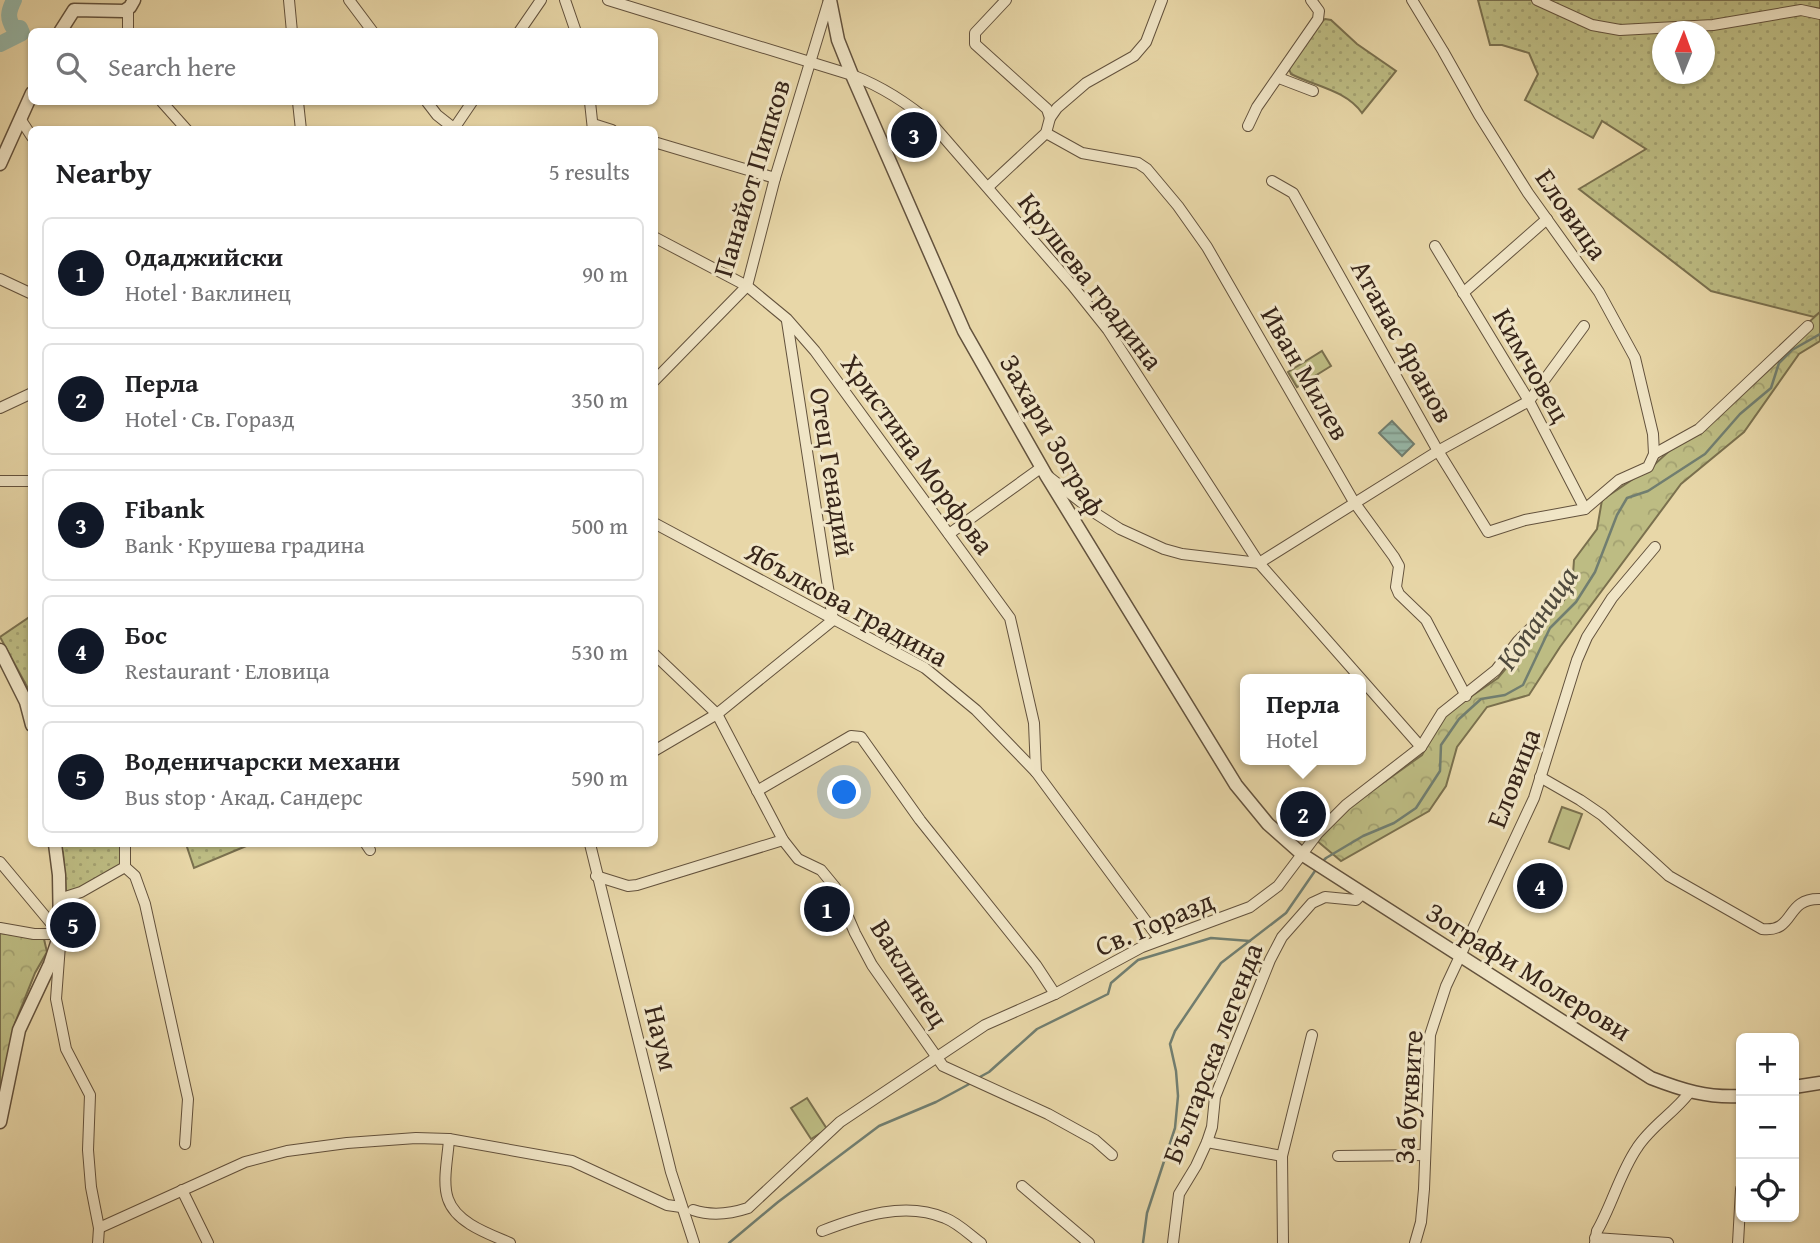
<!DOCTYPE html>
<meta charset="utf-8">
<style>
:root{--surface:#fff;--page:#f6f6f6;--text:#202124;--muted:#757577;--line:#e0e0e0;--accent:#111827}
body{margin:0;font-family:"Gentium Book Plus",serif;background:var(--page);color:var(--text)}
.controls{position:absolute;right:21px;bottom:21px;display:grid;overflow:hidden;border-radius:10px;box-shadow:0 2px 5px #0004}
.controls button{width:63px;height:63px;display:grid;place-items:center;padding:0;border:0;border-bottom:2px solid var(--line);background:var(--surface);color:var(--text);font:35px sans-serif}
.compass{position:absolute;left:1652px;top:21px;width:63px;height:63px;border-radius:50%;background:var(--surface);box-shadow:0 2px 5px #0004;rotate:1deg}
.you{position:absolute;left:845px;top:793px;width:24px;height:24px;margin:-18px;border:5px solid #fff;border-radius:50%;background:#1a73e8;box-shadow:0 0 0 10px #1a73e833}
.badge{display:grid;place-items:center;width:46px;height:46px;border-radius:50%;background:var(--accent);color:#fff;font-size:23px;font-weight:700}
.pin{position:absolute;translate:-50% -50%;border:4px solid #fff;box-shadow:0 2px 7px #0006}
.popup{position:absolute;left:1240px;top:674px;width:126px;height:91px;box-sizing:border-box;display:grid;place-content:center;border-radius:10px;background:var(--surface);filter:drop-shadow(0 2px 5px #0005);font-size:23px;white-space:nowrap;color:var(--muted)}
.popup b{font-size:26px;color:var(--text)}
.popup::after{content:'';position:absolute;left:50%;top:100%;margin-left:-14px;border:14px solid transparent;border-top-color:var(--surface)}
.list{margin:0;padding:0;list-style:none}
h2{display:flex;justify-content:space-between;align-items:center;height:91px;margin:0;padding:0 28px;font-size:30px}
h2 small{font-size:23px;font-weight:400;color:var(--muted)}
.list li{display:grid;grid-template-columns:46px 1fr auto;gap:21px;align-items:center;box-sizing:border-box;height:112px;margin:0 14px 14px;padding:0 14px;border:2px solid var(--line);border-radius:10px}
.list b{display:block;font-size:26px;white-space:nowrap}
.list p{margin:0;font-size:23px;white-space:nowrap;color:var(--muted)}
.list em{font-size:23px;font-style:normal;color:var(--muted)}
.icon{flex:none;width:38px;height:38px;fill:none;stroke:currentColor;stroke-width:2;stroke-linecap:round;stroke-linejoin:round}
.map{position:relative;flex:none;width:1820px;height:1243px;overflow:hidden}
.search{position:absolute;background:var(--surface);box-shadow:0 2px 5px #0004;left:28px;top:28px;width:630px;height:77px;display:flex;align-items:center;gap:18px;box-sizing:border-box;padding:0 24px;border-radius:10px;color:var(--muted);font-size:26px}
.panel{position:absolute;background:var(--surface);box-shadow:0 2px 5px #0004;left:28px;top:126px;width:630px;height:721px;border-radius:10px}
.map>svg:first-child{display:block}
</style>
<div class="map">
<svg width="1820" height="1243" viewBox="0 0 1820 1243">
<defs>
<pattern id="green-dots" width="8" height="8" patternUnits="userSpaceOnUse" patternTransform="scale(1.75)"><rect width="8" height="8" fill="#bdbc83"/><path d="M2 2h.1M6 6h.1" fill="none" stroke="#a3a171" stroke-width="1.8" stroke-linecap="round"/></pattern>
<pattern id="forest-crowns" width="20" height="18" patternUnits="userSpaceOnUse" patternTransform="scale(1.75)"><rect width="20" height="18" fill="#bdbc83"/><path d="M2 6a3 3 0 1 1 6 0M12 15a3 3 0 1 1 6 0" fill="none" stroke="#a3a171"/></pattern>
<pattern id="water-rules" width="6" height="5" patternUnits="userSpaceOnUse" patternTransform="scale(1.75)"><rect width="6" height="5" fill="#97b9aa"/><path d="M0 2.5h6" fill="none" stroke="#7c968a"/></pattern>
</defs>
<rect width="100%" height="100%" fill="#e8d7a8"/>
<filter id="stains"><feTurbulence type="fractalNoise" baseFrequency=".00286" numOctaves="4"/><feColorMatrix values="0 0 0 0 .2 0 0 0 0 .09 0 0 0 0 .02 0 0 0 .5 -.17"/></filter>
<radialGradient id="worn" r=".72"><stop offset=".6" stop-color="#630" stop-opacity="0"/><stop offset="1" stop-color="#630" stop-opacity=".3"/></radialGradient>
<g fill="url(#green-dots)" stroke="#7a704e" stroke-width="2" fill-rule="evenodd">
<path d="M1478,0h342v312l-6,5 -103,-26 -132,-102 67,-40 -44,-28 -9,17 -68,-38 13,-26 -9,-21 -27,-8h-12zM1662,32h42v42h-42z"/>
<path d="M1325,19l6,1 26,24 39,27 -34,42c-16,-23 -48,-27 -71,-39l-2,-5 31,-46z"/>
<polygon points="31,616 31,694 0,637"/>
<polygon points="60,844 124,844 127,866 83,890 66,893 63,853"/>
<polygon points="186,844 251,844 194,868"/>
</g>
<g fill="url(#forest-crowns)" stroke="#7a704e" stroke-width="2">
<polygon points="1820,312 1820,341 1799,354 1744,432 1681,484 1560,647 1529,695 1487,707 1457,747 1446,786 1429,811 1341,861 1316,840 1348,808 1422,755 1444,715 1498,678 1572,589 1574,560 1597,529 1602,500 1654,465"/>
<polygon points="0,933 44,939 47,952 35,973 15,1023 0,1105"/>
</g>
<g fill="#bdbc83" stroke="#7a704e" stroke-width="2">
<polygon points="1322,351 1331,366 1297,387 1288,372"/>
<polygon points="1562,807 1582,814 1569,849 1549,842"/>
<polygon points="807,1098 827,1129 811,1139 791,1108"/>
</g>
<polygon fill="url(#water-rules)" stroke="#717e70" stroke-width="2" points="1392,421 1414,444 1402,456 1379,433"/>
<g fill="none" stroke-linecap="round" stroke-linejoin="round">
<g stroke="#717e70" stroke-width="2.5">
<polyline points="1321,863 1326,858 1363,836 1394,823 1416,808 1440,771 1441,745 1459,719 1481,699 1505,695 1523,685 1550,628 1576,602 1595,572 1617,515 1627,498 1648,491 1705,454 1740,414 1771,388 1779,363 1792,350 1820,334"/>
<polyline points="978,1078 989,1072 1037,1029 1108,994 1111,983 1138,960 1211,938 1250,941"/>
<polyline points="729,1243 778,1202 879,1126 936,1102 973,1082"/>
<polyline points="1143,1243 1147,1213 1175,1128 1178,1096 1176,1071 1170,1044 1175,1031 1221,963 1286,913 1317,868"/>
</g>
<path stroke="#97b9aa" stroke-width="16" d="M0,44l22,-11 -2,-5 -6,1c-7,-11 -6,-17 0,-29"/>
<defs>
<g id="minor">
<polyline points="289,0 292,32"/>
<polyline points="349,0 373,32"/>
<polyline points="565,0 576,32"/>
<path d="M608,0l244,75c31,12 56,28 81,50l139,160 36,45 151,233 162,184"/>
<polyline points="1006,0 975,33 975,44 1047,109 1050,118"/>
<polyline points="1537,0 1592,25 1620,30 1713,25 1801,10 1820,14"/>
<polyline points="128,32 128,9"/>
<polyline points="519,32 541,0"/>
<polyline points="1279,78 1313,91"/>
<polyline points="162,102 187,130"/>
<polyline points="298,102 301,130"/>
<polyline points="427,102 437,115 456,130"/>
<polyline points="590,102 593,130"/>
<polyline points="21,120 32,137"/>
<polyline points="593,124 612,130"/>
<polyline points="1248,126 1257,107 1318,19 1319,11 1311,0"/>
<polyline points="453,130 472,102"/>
<polyline points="1046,133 1082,153 1138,163 1147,169 1178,206 1207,247 1354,502 1394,557 1399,566 1396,587 1399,594 1426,620 1466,696"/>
<polyline points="654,142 775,178"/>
<polyline points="1272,181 1293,193 1438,451 1488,532 1525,520 1585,509 1619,480 1648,467 1654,454 1653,434 1635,358 1599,292 1528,193 1479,115 1443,51 1412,0"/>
<polyline points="988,187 1046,133 1050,118 1057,108 1086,83 1134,56 1146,42 1162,0"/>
<polyline points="654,237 747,286 787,319 815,351 1010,618 1034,723 1036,772"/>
<polyline points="1435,246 1529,401 1585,509"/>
<polyline points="0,279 32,294"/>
<polyline points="1463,293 1547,219"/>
<polyline points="654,381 747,286 775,178 829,0"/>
<polyline points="0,408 32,393"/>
<polyline points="1654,454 1699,429 1808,326"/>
<polyline points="1049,477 1095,513 1120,529 1164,549 1182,554 1259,563 1438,451 1529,401 1584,326"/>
<polyline points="0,481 32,481"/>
<polyline points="654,523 925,668 976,710 1036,772 1160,940"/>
<polyline points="949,534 1042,467"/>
<polyline points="654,654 717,714 783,840 798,859 821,870 835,887 855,933 872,965 943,1066 1048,1114 1095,1140 1112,1155"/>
<polyline points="654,751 717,714 833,620 787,321"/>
<path d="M1540,777l40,23 22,15 67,61 93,53c34,4 22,-31 58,-30"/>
<polyline points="757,791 851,736 861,737 920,820 1036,965 1055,994"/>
<polyline points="366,844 370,850"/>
<polyline points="590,844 671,1172 694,1243"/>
<polyline points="0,862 60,934"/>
<polyline points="125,867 135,876 145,904 188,1099 185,1144"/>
<polyline points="125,867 125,844"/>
<polyline points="596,876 628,886 637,885 783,840"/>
<polyline points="59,899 81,892 125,867"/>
<polyline points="0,928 34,934 60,934"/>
<polyline points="60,945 56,999 66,1049 90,1095 88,1150 91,1187 99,1228 98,1243"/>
<path d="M449,1139c-1,18 -7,43 -1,60 8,24 41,35 62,44"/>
<polyline points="1207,1142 1282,1156"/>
<polyline points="1338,1156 1425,1155"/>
<polyline points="1022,1186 1089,1243"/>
<polyline points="182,1190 208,1243"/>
<path d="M693,1210c18,6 37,4 55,-2l92,-86 145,-97 70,-31 87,-47 108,-40 28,-21 40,-53 28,-28 75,-58 21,-34 54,-43 22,-29 35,-35 16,-21"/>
<polyline points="99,1228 245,1162 287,1151 347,1143 416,1138 449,1139 572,1161 667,1205 681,1207"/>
<path d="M822,1231c39,-15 83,-30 123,-13 13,5 25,17 36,25"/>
<polyline points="1595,1238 1668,1243"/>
<polyline points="1173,1243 1179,1194 1196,1166 1207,1142 1212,1127 1215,1097 1270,960 1282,937 1312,903 1325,897 1356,900 1362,894"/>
<polyline points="1283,1243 1282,1156 1312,1035"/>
<polyline points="1415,1243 1421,1222 1424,1189 1430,1035 1446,986 1534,798 1577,660 1587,637 1612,598 1655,547"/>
<path d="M1595,1243l2,-12c15,-26 23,-58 40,-83 14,-22 37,-35 52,-55"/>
<polyline points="1738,1243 1741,1189"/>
</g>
<g id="tertiary">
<path d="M830,0l8,40 14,35 112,256 82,144 190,310 32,39 35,31 348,223c31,12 56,20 90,18"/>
<polyline points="60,32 74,10 124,11 130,7 134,0"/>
<polyline points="0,164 32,93"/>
<polyline points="0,650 26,702 32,725"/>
<polyline points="1794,1087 1820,1083"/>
<polyline points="0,1122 19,1030 50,964 60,934 59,875 55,844"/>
</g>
</defs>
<use href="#minor" stroke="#63523d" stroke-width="12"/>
<use href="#tertiary" stroke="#63523d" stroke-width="15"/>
<use href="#minor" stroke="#f0e5c6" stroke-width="10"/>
<use href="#tertiary" stroke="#f0e5c6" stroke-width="12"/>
</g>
<g text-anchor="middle" stroke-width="6" stroke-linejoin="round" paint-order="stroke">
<g font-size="28" fill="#372519" stroke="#f0e5c6">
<text transform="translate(751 178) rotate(-73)" y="10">Панайот Пипков</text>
<text transform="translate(1572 214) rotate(55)" y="10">Еловица</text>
<text transform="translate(1091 281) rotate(52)" y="10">Крушева градина</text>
<text transform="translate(1403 341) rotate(61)" y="10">Атанас Яранов</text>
<text transform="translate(1532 365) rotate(60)" y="10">Кимчовец</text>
<text transform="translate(1306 373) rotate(60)" y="10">Иван Милев</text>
<text transform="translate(1053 435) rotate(60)" y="10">Захари Зограф</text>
<text transform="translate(918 454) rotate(54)" y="10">Христина Морфова</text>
<text transform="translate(833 472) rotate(81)" y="10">Отец Генадий</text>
<text transform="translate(847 604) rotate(29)" y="10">Ябълкова градина</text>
<text transform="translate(1513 778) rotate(-69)" y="10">Еловица</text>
<text transform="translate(1154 923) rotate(-23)" y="10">Св. Горазд</text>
<text transform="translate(1529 971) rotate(32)" y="10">Зографи Молерови</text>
<text transform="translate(910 973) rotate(58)" y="10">Ваклинец</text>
<text transform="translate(662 1038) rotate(76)" y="10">Наум</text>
<text transform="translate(1212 1053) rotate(-69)" y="10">Българска легенда</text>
<text transform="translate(1408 1097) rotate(-86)" y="10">За буквите</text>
</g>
<g font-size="30" font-style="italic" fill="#4f4a3d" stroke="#f0e5c6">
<text transform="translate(1537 618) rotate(-55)" y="10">Копаница</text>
</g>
</g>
<rect width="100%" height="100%" filter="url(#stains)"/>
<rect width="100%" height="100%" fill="url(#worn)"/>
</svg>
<div class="controls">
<button>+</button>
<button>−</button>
<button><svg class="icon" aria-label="locate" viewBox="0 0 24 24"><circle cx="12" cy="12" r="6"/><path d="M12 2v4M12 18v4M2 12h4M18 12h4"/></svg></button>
</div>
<svg class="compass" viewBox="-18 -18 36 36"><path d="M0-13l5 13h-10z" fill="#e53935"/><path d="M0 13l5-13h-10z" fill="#757577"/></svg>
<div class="you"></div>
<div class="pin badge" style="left:827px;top:909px">1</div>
<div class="pin badge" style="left:1303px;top:814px">2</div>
<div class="popup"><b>Перла</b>Hotel</div>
<div class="pin badge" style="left:914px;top:135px">3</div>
<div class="pin badge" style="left:1540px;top:886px">4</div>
<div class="pin badge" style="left:73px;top:925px">5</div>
<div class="search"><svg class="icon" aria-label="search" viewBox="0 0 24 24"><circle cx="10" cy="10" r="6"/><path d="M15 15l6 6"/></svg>Search here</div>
<section class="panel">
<h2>Nearby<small>5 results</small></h2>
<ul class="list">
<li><span class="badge">1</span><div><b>Одаджийски</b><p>Hotel · Ваклинец</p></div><em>90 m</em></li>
<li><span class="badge">2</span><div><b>Перла</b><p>Hotel · Св. Горазд</p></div><em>350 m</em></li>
<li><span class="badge">3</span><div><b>Fibank</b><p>Bank · Крушева градина</p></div><em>500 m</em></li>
<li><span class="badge">4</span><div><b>Бос</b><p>Restaurant · Еловица</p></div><em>530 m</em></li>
<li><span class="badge">5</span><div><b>Воденичарски механи</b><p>Bus stop · Акад. Сандерс</p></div><em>590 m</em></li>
</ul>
</section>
</div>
